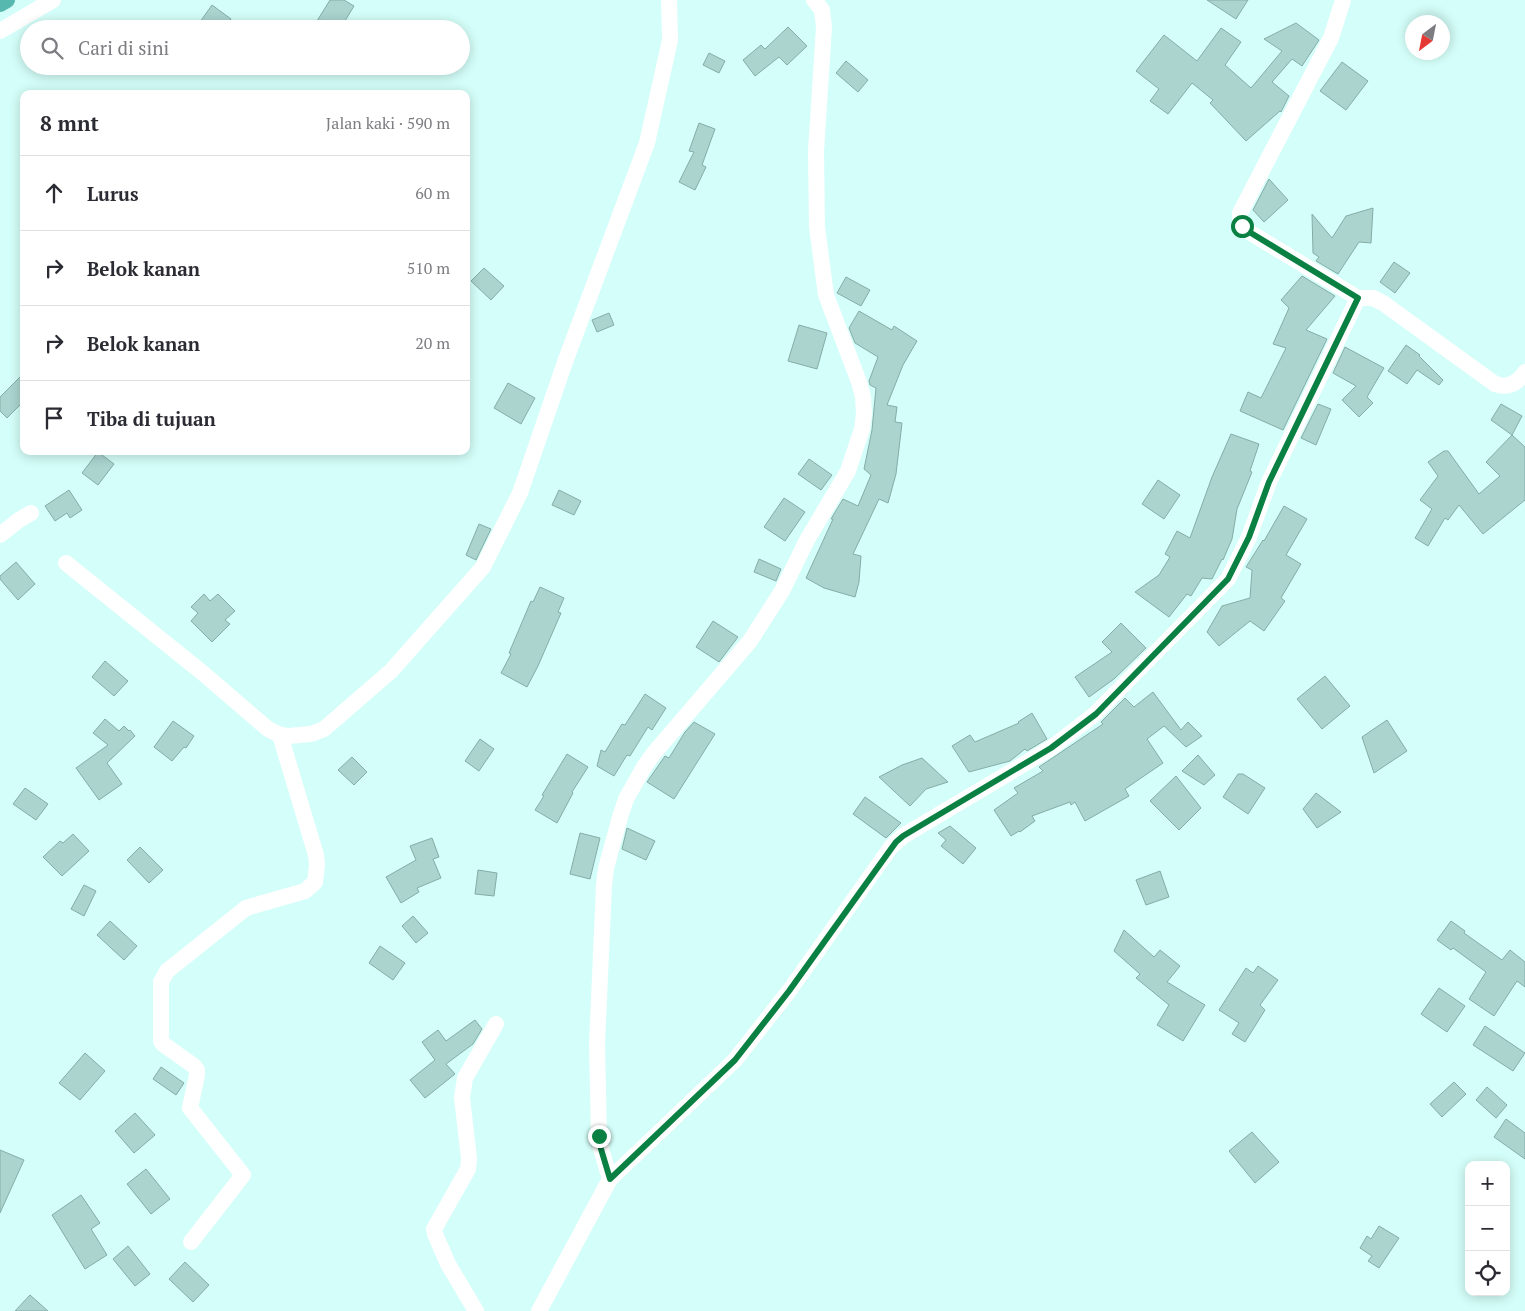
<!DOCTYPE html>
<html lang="id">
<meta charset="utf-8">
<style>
:root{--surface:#fff;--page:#f7f7f7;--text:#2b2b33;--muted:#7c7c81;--line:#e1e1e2}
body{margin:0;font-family:"PT Serif",serif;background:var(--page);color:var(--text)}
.controls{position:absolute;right:15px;bottom:15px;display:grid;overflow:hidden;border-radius:10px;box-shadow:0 2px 12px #0003}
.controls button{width:45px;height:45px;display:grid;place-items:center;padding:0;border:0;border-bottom:1px solid var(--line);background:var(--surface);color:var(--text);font:25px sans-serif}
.compass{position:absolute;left:1405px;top:15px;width:45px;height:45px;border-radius:50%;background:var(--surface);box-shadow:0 2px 12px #0003;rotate:212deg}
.stop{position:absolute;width:15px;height:15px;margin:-11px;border:4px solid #0b8043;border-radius:50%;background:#fff}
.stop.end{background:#0b8043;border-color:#fff;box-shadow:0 1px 5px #0008}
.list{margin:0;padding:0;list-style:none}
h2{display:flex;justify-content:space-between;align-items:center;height:65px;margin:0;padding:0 20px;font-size:21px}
h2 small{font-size:16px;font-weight:400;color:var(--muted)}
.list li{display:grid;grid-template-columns:32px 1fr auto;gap:15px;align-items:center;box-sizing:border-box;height:75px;padding:0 20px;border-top:1px solid var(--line)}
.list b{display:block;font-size:19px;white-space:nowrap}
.list em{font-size:16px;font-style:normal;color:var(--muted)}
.icon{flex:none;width:28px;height:28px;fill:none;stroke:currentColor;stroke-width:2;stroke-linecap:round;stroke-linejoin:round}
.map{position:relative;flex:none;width:1525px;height:1311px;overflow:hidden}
.search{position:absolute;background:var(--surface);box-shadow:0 2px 12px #0003;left:20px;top:20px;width:450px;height:55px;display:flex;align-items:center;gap:12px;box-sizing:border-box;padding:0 18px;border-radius:28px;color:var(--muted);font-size:19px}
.panel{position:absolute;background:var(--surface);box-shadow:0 2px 12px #0003;left:20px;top:90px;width:450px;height:365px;border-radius:10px}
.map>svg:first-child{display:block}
</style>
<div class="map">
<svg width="1525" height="1311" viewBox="0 0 1525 1311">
<rect width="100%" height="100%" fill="#d4fef9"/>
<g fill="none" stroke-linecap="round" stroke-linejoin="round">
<polyline stroke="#56b8af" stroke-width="16" points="0,4 7,0"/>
</g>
<g fill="#abd4cf" stroke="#85ada8">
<polygon points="330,0 344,0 354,6 340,29 312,29"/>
<polygon points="1207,0 1248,0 1236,19"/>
<polygon points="212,5 231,19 224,29 195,29"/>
<polygon points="1296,23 1319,40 1302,66 1292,59 1272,82 1289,96 1281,112 1280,111 1246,141 1210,103 1213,100 1192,83 1168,114 1150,101 1159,89 1136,71 1164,35 1197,61 1221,28 1241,42 1225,65 1251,88 1282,51 1264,39"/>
<polygon points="788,27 807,46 787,65 779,57 755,76 743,60 761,45 765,49"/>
<polygon points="709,53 725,61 719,73 703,65"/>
<polygon points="846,61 868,80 858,92 836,73"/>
<polygon points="1342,62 1368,81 1346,110 1320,91"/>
<polygon points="699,123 715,129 702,165 706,167 695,190 679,182 694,152 689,151"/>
<polygon points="1269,179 1288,200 1264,222 1253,210"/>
<polygon points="1373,208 1371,243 1359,242 1338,274 1316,261 1319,257 1313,253 1312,214 1332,238 1346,216"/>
<polygon points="1394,262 1410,273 1395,293 1380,282"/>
<polygon points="484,268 504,286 491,300 471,281"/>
<polygon points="1302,276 1335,296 1306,330 1327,339 1283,430 1240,411 1248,392 1261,398 1286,348 1273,344 1289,308 1281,300"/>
<polygon points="846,277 870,290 861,306 837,293"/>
<polygon points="859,311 892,330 894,326 917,341 903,365 887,405 897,407 895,422 902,423 896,474 888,503 879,499 853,554 861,556 859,582 855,597 824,588 806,578 833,519 831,519 843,499 858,506 871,475 864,469 872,430 876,388 870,385 869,381 878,357 855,343 849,328"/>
<polygon points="609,313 614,325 597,332 592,320"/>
<polygon points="799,325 827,333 817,369 788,361"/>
<polygon points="1406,345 1420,355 1419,356 1443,380 1439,385 1417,370 1407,384 1388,371"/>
<polygon points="1345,347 1384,368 1367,397 1373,403 1359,417 1342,400 1356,386 1333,373"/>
<polygon points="24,373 24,401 7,418 0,411 0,397"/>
<polygon points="508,383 535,398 521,424 494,408"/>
<polygon points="1318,404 1331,409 1316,445 1301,438"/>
<polygon points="1501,404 1522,416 1512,435 1491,420"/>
<polygon points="1231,434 1259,444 1250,471 1252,472 1237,509 1232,539 1223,560 1222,559 1212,579 1202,578 1191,596 1187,594 1169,617 1135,592 1159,575 1170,557 1165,554 1177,531 1190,538 1212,477"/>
<polygon points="1512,435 1525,447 1525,500 1483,534 1459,505 1448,520 1445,518 1428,546 1415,538 1432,509 1420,500 1438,476 1428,462 1444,451 1448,451 1479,494 1500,476 1486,462"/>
<polygon points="98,452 114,464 98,485 82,473"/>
<polygon points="809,459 832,475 821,490 798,474"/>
<polygon points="1158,480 1180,495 1164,519 1142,504"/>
<polygon points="69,490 82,510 70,518 67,513 55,521 45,506"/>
<polygon points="559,490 581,501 574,515 552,505"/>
<polygon points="784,498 805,512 785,541 764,527"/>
<polygon points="1284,506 1307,519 1286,555 1301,564 1281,598 1285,601 1264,631 1250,621 1219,646 1207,632 1222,606 1250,598 1252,570 1246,567 1263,540 1264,541"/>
<polygon points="479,524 491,529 476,560 466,555"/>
<polygon points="759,559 781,569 776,581 754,572"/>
<polygon points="16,562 35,584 18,600 0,579 0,576"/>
<polygon points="540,587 564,598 558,612 561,613 538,666 527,687 501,673 511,654 509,653 531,601 533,602"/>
<polygon points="204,594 210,601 218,594 235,611 225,620 230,624 212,642 191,621 198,613 191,607"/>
<polygon points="713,621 738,637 719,662 696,647"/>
<polygon points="1121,623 1146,648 1114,679 1089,697 1075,677 1112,652 1102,642"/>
<polygon points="105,661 128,681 114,696 92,677"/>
<polygon points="1325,676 1350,706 1322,729 1297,699"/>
<polygon points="1153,692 1181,730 1188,722 1202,736 1186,747 1164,726 1147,739 1163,763 1125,789 1129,796 1085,821 1075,802 1071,805 1070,802 1032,816 1035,821 1020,832 1019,831 1011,836 994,810 1018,793 1014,788 1043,771 1039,767 1103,724 1101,722 1125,698 1134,707"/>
<polygon points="645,694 666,708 652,730 648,727 630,756 627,755 614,776 597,766 601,750 605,752 622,724 625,725"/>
<polygon points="1032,713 1047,739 1027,751 1025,749 1010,761 969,772 952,746 970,735 975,742 1019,723 1018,722"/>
<polygon points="105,719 119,731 124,726 129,731 130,730 135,736 107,763 122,784 99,800 76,768 108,745 93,733"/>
<polygon points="1387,720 1407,751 1374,773 1362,737"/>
<polygon points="173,721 194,736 186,748 184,747 172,761 154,747"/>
<polygon points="694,722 715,734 674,799 647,782 665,756 669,758 685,732"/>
<polygon points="480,739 494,749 479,771 465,761"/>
<polygon points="567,754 588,767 572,792 573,793 557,823 535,810 544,796 542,795"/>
<polygon points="1198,755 1215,775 1204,785 1182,771"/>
<polygon points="352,757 367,772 354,785 338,770"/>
<polygon points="922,758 948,782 926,789 910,806 879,777 902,765"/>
<polygon points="1238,774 1243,774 1265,788 1248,814 1223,797"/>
<polygon points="1176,776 1201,808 1179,830 1150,801"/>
<polygon points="25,788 48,804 36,820 13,804"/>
<polygon points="1316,793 1341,812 1317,828 1303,809"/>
<polygon points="865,797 901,823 886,838 853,814"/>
<polygon points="950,826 976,848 963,864 941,846 946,840 938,833"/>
<polygon points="627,828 655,841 646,860 622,849"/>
<polygon points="580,833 600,838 590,879 570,874"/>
<polygon points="73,834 89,851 62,876 43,857 60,841 63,843"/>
<polygon points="432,838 439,857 433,859 441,878 417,888 419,892 401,903 386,877 416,860 410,846"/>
<polygon points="140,847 163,870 149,883 127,860"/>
<polygon points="478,870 497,873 494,896 475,894"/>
<polygon points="1160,871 1169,897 1146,905 1136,880"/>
<polygon points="84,885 96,891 84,916 71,909"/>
<polygon points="413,916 428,933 416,943 402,926"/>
<polygon points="110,921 137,946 124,960 97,935"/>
<polygon points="1451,921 1465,931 1464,933 1502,960 1510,950 1525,962 1525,987 1517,981 1494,1016 1469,999 1486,972 1453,948 1451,950 1437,940"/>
<polygon points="1124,930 1154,957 1160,950 1180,966 1167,982 1205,1005 1183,1041 1157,1025 1169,1005 1136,978 1140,974 1114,951"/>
<polygon points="380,946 405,963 393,980 369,963"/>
<polygon points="1258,966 1278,980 1260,1005 1265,1010 1245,1042 1232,1034 1239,1023 1219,1010 1246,968 1253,973"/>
<polygon points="1439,988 1465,1006 1447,1032 1421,1014"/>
<polygon points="475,1020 482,1029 473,1044 446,1064 455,1074 425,1098 410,1080 435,1060 422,1042 438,1030 446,1041"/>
<polygon points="1485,1026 1525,1053 1513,1071 1473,1045"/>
<polygon points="85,1053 105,1071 80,1100 59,1083"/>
<polygon points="161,1067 184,1083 176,1095 153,1079"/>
<polygon points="1454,1082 1466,1094 1442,1117 1430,1104"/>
<polygon points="1487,1087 1507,1105 1496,1118 1476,1100"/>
<polygon points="135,1113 155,1135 134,1153 115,1131"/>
<polygon points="1506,1119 1525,1133 1525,1159 1494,1137"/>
<polygon points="1252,1132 1279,1162 1255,1183 1229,1151"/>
<polygon points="0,1150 24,1160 0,1213"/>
<polygon points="146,1169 170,1199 151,1214 127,1184"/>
<polygon points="81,1195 100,1223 91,1229 107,1255 85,1269 52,1215"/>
<polygon points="1379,1226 1399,1238 1379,1268 1368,1261 1372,1256 1360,1248 1367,1236 1371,1239"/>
<polygon points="128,1246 150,1274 135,1286 113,1259"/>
<polygon points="185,1262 209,1285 193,1302 169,1279"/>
<polygon points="30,1295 48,1311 15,1311"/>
</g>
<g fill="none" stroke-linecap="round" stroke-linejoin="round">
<g stroke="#fff" stroke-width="16">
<path d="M1343,0l-12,38 -91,175v8l6,9 112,68h15l10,5 112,81c13,5 23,-1 30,-12"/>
<polyline points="0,31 53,0"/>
<polyline points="0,535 19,520 31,513"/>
<polyline points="66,563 204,674 268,729 280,735 289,736 311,734 324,729 391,671 483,567 520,493 565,362 647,143 670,40 669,0"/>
<polyline points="610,1179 601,1149 599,1136 597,1045 604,885 606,868 620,817 626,799 644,767 654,753 750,641 782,591 807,540 848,471 862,429 864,414 863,397 859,382 826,295 817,227 816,151 824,27 822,10 814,0"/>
<polyline points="191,1242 243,1175 190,1108 197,1075 197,1070 194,1066 163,1044 161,1041 161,982 167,971 246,908 305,891 315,882 317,865 316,855 280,735"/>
<polyline points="476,1311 448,1264 435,1234 434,1229 468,1169 469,1158 462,1098 465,1078 496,1024"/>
<polyline points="539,1311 610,1179 735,1060 789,991 891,847 903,836 1051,748 1095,714 1228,579 1249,537 1269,482 1358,298"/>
</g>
</g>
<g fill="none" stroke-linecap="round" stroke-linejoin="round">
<polyline stroke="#0b8043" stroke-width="6" points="599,1136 601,1149 610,1179 735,1060 789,991 896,842 903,836 1051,748 1096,714 1228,579 1249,537 1269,482 1358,298 1246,230 1242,226"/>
</g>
</svg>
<div class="controls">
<button>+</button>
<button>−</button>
<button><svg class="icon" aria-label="locate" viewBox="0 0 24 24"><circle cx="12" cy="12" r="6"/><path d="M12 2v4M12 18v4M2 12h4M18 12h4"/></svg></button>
</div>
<svg class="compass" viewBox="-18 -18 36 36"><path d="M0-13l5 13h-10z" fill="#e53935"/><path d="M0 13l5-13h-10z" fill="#7c7c81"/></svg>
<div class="stop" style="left:1242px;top:226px"></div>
<div class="stop end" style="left:599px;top:1136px"></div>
<div class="search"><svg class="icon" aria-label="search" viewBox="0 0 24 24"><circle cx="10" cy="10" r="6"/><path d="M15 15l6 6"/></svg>Cari di sini</div>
<section class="panel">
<h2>8 mnt<small>Jalan kaki · 590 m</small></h2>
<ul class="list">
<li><svg class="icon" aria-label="ahead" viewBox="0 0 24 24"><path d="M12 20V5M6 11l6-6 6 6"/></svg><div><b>Lurus</b></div><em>60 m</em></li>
<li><svg class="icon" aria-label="right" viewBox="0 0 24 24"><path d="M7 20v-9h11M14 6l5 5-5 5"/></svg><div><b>Belok kanan</b></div><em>510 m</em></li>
<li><svg class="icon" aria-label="right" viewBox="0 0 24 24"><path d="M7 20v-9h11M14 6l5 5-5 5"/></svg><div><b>Belok kanan</b></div><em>20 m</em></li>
<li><svg class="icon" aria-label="arrive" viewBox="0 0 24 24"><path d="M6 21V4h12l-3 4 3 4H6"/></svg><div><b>Tiba di tujuan</b></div></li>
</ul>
</section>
</div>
